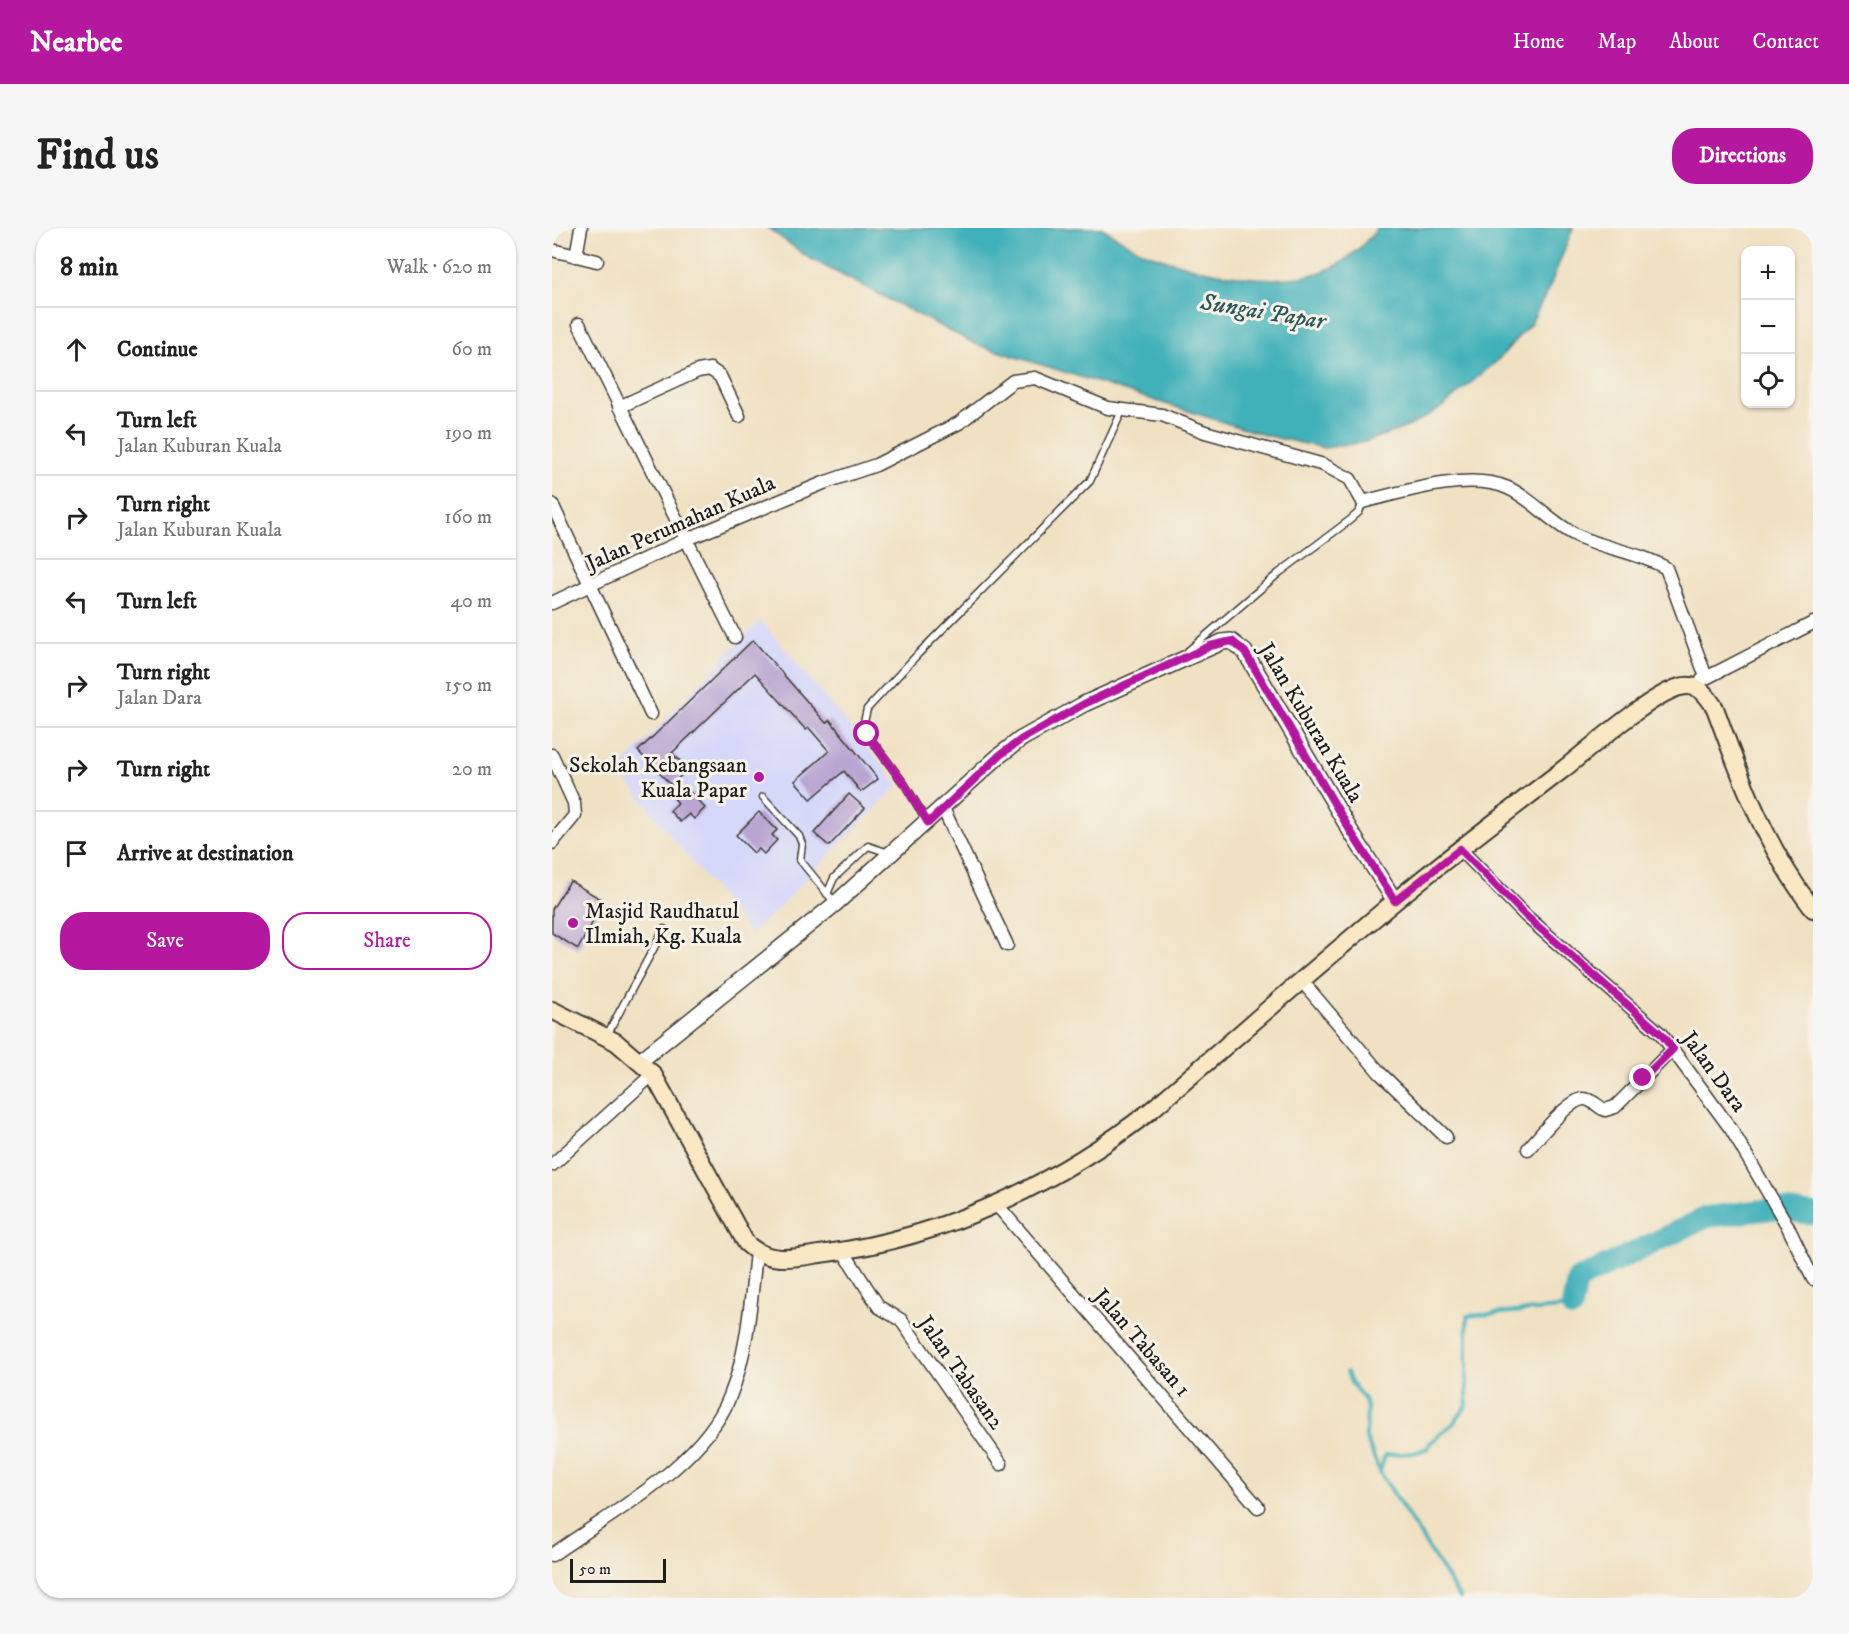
<!DOCTYPE html>
<meta charset="utf-8">
<style>
:root{--surface:#fff;--page:#f6f6f6;--text:#222;--muted:#767676;--line:#e0e0e0;--accent:#b5179e}
body{margin:0;font-family:"IM FELL DW Pica",serif;background:var(--page);color:var(--text)}
.controls{position:absolute;right:18px;top:18px;display:grid;overflow:hidden;border-radius:12px;box-shadow:0 2px 4px #0004}
.controls button{width:54px;height:54px;display:grid;place-items:center;padding:0;border:0;border-bottom:2px solid var(--line);background:var(--surface);color:var(--text);font:30px sans-serif}
.scale{position:absolute;left:18px;bottom:15px;width:96px;box-sizing:border-box;padding-left:6px;border:3px solid #1c1c1c;border-top:0;font-size:16px;line-height:21px;white-space:nowrap;color:#1c1c1c;-webkit-text-stroke:4px #f7f3e8;paint-order:stroke}
.stop{position:absolute;width:18px;height:18px;margin:-14px;border:4px solid #b5179e;border-radius:50%;background:#fff}
.stop.end{background:#b5179e;border-color:#fff;box-shadow:0 2px 6px #0008}
.list{margin:0;padding:0;list-style:none}
h2{display:flex;justify-content:space-between;align-items:center;height:78px;margin:0;padding:0 24px;font-size:26px}
h2 small{font-size:20px;font-weight:400;color:var(--muted)}
.list li{display:grid;grid-template-columns:39px 1fr auto;gap:18px;align-items:center;box-sizing:border-box;height:84px;padding:0 24px;border-top:2px solid var(--line)}
.list b{display:block;font-size:22px;white-space:nowrap}
.list p{margin:0;font-size:20px;white-space:nowrap;color:var(--muted)}
.list em{font-size:20px;font-style:normal;color:var(--muted)}
.actions{display:flex;gap:12px;padding:18px 24px}
.actions a{flex:1;padding:14px 0;border:2px solid var(--accent);border-radius:24px;text-align:center;font-size:21px;color:var(--accent)}
.actions .main{background:var(--accent);color:#fff}
.icon{flex:none;width:33px;height:33px;fill:none;stroke:currentColor;stroke-width:2;stroke-linecap:round;stroke-linejoin:round}
.map{position:relative;flex:none;width:1261px;height:1370px;overflow:hidden;border-radius:24px}
header{display:flex;align-items:center;gap:36px;box-sizing:border-box;height:84px;padding:0 30px;background:var(--accent);color:#fff}
header strong{font-size:28px}
nav{display:flex;gap:33px;margin-inline-start:auto;font-size:21px}
.intro{display:flex;align-items:center;justify-content:space-between;box-sizing:border-box;height:144px;padding:0 36px}
h1{margin:0;font-size:42px}
.button{padding:15px 27px;border-radius:24px;background:var(--accent);color:#fff;font-size:21px;font-weight:700}
main{display:flex;gap:36px;padding:0 36px}
aside{flex:1;background:var(--surface);border-radius:24px;box-shadow:0 2px 4px #0004}
.map>svg:first-child{display:block}
</style>
<header>
<strong>Nearbee</strong>
<nav><a>Home</a><a>Map</a><a>About</a><a>Contact</a></nav>
</header>
<div class="intro"><h1>Find us</h1><a class="button">Directions</a></div>
<main>
<aside>
<h2>8 min<small>Walk · 620 m</small></h2>
<ul class="list">
<li><svg class="icon" aria-label="ahead" viewBox="0 0 24 24"><path d="M12 20V5M6 11l6-6 6 6"/></svg><div><b>Continue</b></div><em>60 m</em></li>
<li><svg class="icon" aria-label="left" viewBox="0 0 24 24"><path d="M17 20v-9H6M10 6l-5 5 5 5"/></svg><div><b>Turn left</b><p>Jalan Kuburan Kuala</p></div><em>190 m</em></li>
<li><svg class="icon" aria-label="right" viewBox="0 0 24 24"><path d="M7 20v-9h11M14 6l5 5-5 5"/></svg><div><b>Turn right</b><p>Jalan Kuburan Kuala</p></div><em>160 m</em></li>
<li><svg class="icon" aria-label="left" viewBox="0 0 24 24"><path d="M17 20v-9H6M10 6l-5 5 5 5"/></svg><div><b>Turn left</b></div><em>40 m</em></li>
<li><svg class="icon" aria-label="right" viewBox="0 0 24 24"><path d="M7 20v-9h11M14 6l5 5-5 5"/></svg><div><b>Turn right</b><p>Jalan Dara</p></div><em>150 m</em></li>
<li><svg class="icon" aria-label="right" viewBox="0 0 24 24"><path d="M7 20v-9h11M14 6l5 5-5 5"/></svg><div><b>Turn right</b></div><em>20 m</em></li>
<li><svg class="icon" aria-label="arrive" viewBox="0 0 24 24"><path d="M6 21V4h12l-3 4 3 4H6"/></svg><div><b>Arrive at destination</b></div></li>
</ul>
<div class="actions"><a class="main">Save</a><a>Share</a></div>
</aside>
<div class="map">
<svg width="1261" height="1370" viewBox="0 0 1261 1370">
<rect width="100%" height="100%" fill="#f7f3e8"/>
<filter id="ink" filterUnits="userSpaceOnUse"><feTurbulence type="fractalNoise" baseFrequency=".0167" numOctaves="2"/><feDisplacementMap in="SourceGraphic" scale="12" xChannelSelector="R" yChannelSelector="G"/><feConvolveMatrix kernelMatrix="1 2 1 2 8 2 1 2 1" color-interpolation-filters="sRGB"/></filter>
<filter id="wash" filterUnits="userSpaceOnUse"><feTurbulence type="fractalNoise" baseFrequency=".008" numOctaves="4" result="noise"/><feDisplacementMap in="SourceGraphic" scale="24" xChannelSelector="R" yChannelSelector="G"/><feGaussianBlur stdDeviation="1.35" result="paint"/><feColorMatrix in="noise" values="0 0 0 0 0 0 0 0 0 0 0 0 0 0 0 0 0 1.4 0 .05"/><feComposite in="paint" operator="in"/></filter>
<g filter="url(#wash)">
<rect width="100%" height="100%" fill="#f0e1c3"/>
<polygon fill="#d5d8f9" points="208,392 347,557 199,707 66,542"/>
<path fill="#40b0b9" stroke="#2e666a" stroke-width="1.5" d="M216,0h334c14,8 29,19 44,25 50,19 142,40 191,12 17,-10 28,-22 41,-37h195l-23,58 -19,37 -35,39 -55,46 -31,18 -45,16 -41,6 -60,-13 -289,-91 -166,-86z"/>
<g fill="none" stroke-linecap="round" stroke-linejoin="round">
<g stroke="#40b0b9" stroke-width="4">
<polyline points="795,1144 799,1155 811,1169 815,1180 814,1210 828,1244 908,1370"/>
<polyline points="828,1244 833,1227 862,1225 876,1220 878,1215 902,1195 915,1177 915,1088 1020,1079"/>
</g>
<polyline stroke="#40b0b9" stroke-width="22" points="1020,1079 1025,1052 1155,989 1219,981 1261,986"/>
</g>
<g id="blocks">
<g fill="#b9a5d2">
<polygon points="201,412 274,495 278,492 326,551 309,564 292,543 259,571 243,553 277,523 257,500 254,502 203,445 120,525 136,541 119,557 86,523"/>
<polygon points="132,558 153,580 142,591 137,586 128,594 118,583 126,575 121,569"/>
<polygon points="297,566 313,580 277,618 262,605"/>
<polygon points="207,584 225,602 220,607 225,612 212,626 207,621 202,625 184,607"/>
<polygon points="18,653 52,673 26,721 0,705 0,681"/>
</g>
</g>
</g>
<g filter="url(#ink)">
<use href="#blocks" fill-opacity="0" stroke="#3c3a35" stroke-width="1.5"/>
<g fill="none" stroke-linecap="round" stroke-linejoin="round">
<defs>
<g id="service">
<polyline points="636,423 727,345 798,292 807,284 811,274"/>
<polyline points="211,569 247,608 250,616 248,632 283,675"/>
<polyline points="375,593 353,557 315,506 312,494 315,481 366,426 538,253 570,183"/>
<polyline points="275,666 282,650 316,618 337,625"/>
<polyline points="54,809 112,701"/>
</g>
<g id="minor">
<polyline points="0,22 45,33"/>
<polyline points="24,28 29,0"/>
<polyline points="27,96 183,409"/>
<polyline points="67,179 146,143 158,141 168,148 187,188"/>
<polyline points="0,276 99,486"/>
<path d="M0,375l133,-63 141,-58 50,-17 83,-42 54,-42 22,-3 73,30 54,7 43,17 119,33 26,14 13,23c39,-10 106,-31 145,-14 25,11 43,35 68,47 29,14 62,17 90,33l40,109"/>
<polyline points="1150,452 1261,395"/>
<polyline points="0,527 22,575 23,587 0,615"/>
<polyline points="391,580 455,717"/>
<polyline points="908,621 974,688 1109,806 1179,901 1235,997 1261,1051"/>
<polyline points="749,752 828,845 894,909"/>
<path d="M976,921c11,-12 41,-50 56,-50 8,0 14,8 21,11l10,-3 58,-58"/>
<polyline points="0,937 101,846"/>
<polyline points="444,976 706,1279"/>
<polyline points="291,1023 327,1079 349,1092 449,1236"/>
<path d="M0,1327c59,-42 151,-90 178,-159 18,-44 21,-97 26,-144"/>
</g>
<polyline id="tertiary" points="88,833 283,676 448,527 469,511 532,476 670,414 679,413 693,424 799,604 843,673"/>
<path id="secondary" d="M0,782l64,32 37,32 93,169c24,23 51,14 81,10 118,-16 229,-69 322,-141 82,-70 162,-141 245,-210 54,-45 111,-88 167,-131 26,-20 90,-77 119,-84 18,-5 26,7 35,21 26,71 51,140 98,201"/>
</defs>
<use href="#service" stroke="#3c3a35" stroke-width="9"/>
<use href="#minor" stroke="#3c3a35" stroke-width="15"/>
<use href="#tertiary" stroke="#3c3a35" stroke-width="18"/>
<use href="#secondary" stroke="#3c3a35" stroke-width="20"/>
<use href="#service" stroke="#fff" stroke-width="6"/>
<use href="#minor" stroke="#fff" stroke-width="12"/>
<use href="#tertiary" stroke="#fff" stroke-width="15"/>
<use href="#secondary" stroke="#fae7c3" stroke-width="16"/>
</g>
</g>
<g fill="none" stroke-linecap="round" stroke-linejoin="round" filter="url(#ink)">
<polyline stroke="#b5179e" stroke-width="8" points="315,506 353,557 376,595 448,527 470,511 532,476 658,418 680,413 693,424 799,604 843,673 908,621 974,688 1109,806 1121,821 1091,850"/>
</g>
<g fill="#b5179e" stroke="#f7f3e8" stroke-width="2">
<circle cx="207" cy="549" r="6"/>
<circle cx="21" cy="695" r="6"/>
</g>
<g text-anchor="middle" stroke-width="6" stroke-linejoin="round" paint-order="stroke">
<g font-size="22" fill="#1c1c1c" stroke="#f7f3e8">
<text transform="translate(128 294) rotate(-24)" y="8">Jalan Perumahan Kuala</text>
<text transform="translate(760 494) rotate(59)" y="8">Jalan Kuburan Kuala</text>
<text transform="translate(1163 843) rotate(54)" y="8">Jalan Dara</text>
<text transform="translate(591 1114) rotate(49)" y="8">Jalan Tabasan 1</text>
<text transform="translate(410 1144) rotate(55)" y="8">Jalan Tabasan2</text>
</g>
<g font-size="22" fill="#1c1c1c" stroke="#f7f3e8" text-anchor="end">
<text x="195" y="544">Sekolah Kebangsaan<tspan x="195" dy="25">Kuala Papar</tspan></text>
<text x="33" y="690" text-anchor="start">Masjid Raudhatul<tspan x="33" dy="25">Ilmiah, Kg. Kuala</tspan></text>
</g>
<g font-size="24" font-style="italic" fill="#2a575b" stroke="#f7f3e8">
<text transform="translate(711 83) rotate(9)" y="8">Sungai Papar</text>
</g>
</g>
</svg>
<div class="controls">
<button>+</button>
<button>−</button>
<button><svg class="icon" aria-label="locate" viewBox="0 0 24 24"><circle cx="12" cy="12" r="6"/><path d="M12 2v4M12 18v4M2 12h4M18 12h4"/></svg></button>
</div>
<div class="scale">50 m</div>
<div class="stop" style="left:315px;top:506px"></div>
<div class="stop end" style="left:1091px;top:850px"></div>
</div>
</main>
